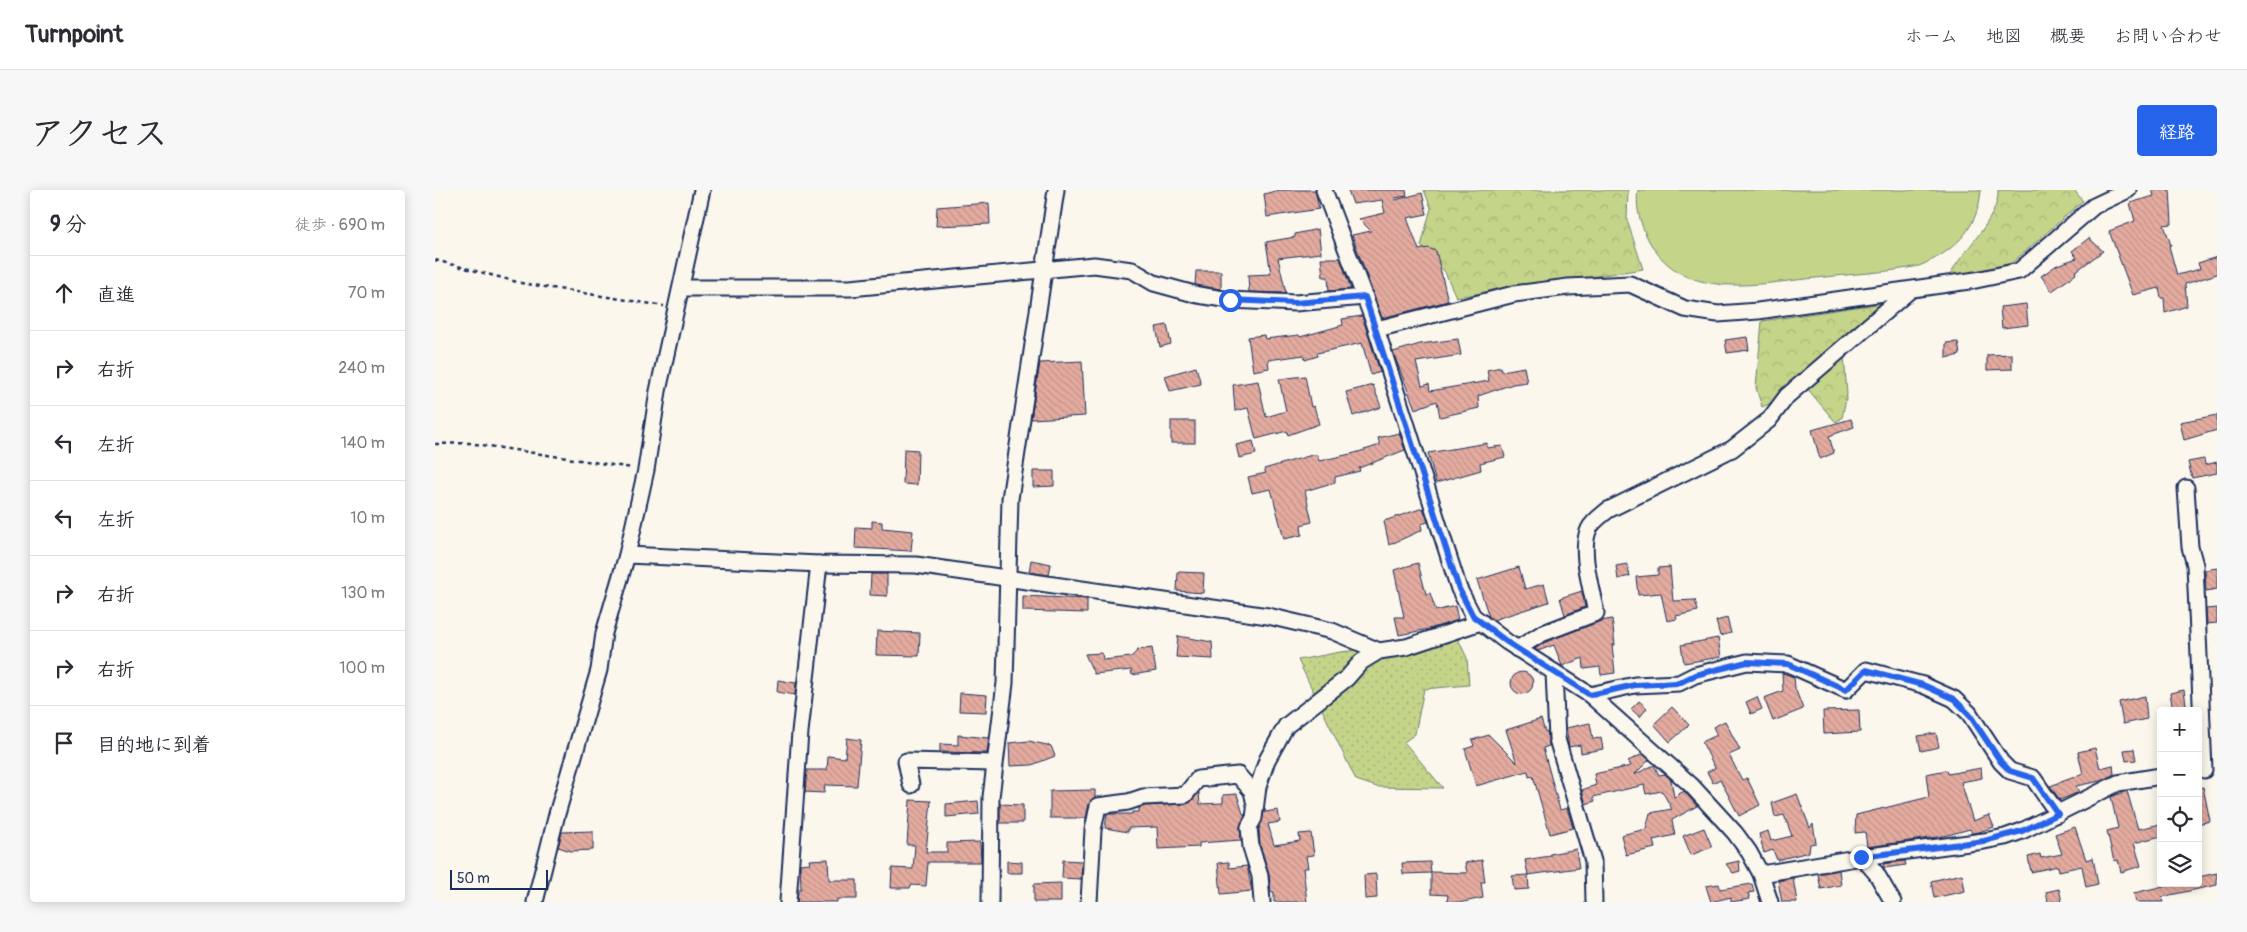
<!DOCTYPE html>
<html lang="ja">
<meta charset="utf-8">
<style>
:root{--surface:#fff;--page:#f7f7f7;--text:#2b2b33;--muted:#7c7c81;--line:#e1e1e2;--accent:#2563eb}
body{margin:0;font-family:Pangolin,"Klee One",sans-serif;background:var(--page);color:var(--text)}
.controls{position:absolute;right:15px;bottom:15px;display:grid;overflow:hidden;border-radius:5px;box-shadow:0 2px 12px #0003}
.controls button{width:45px;height:45px;display:grid;place-items:center;padding:0;border:0;border-bottom:1px solid var(--line);background:var(--surface);color:var(--text);font:25px sans-serif}
.scale{position:absolute;left:15px;bottom:12px;width:98px;box-sizing:border-box;padding-left:5px;border:2px solid #1b2f5e;border-top:0;font-size:14px;line-height:18px;white-space:nowrap;color:#1b2f5e;-webkit-text-stroke:4px #fbf7ec;paint-order:stroke}
.stop{position:absolute;width:15px;height:15px;margin:-11px;border:4px solid #2563eb;border-radius:50%;background:#fff}
.stop.end{background:#2563eb;border-color:#fff;box-shadow:0 1px 5px #0008}
.list{margin:0;padding:0;list-style:none}
h2{display:flex;justify-content:space-between;align-items:center;height:65px;margin:0;padding:0 20px;font-size:21px}
h2 small{font-size:16px;font-weight:400;color:var(--muted)}
.list li{display:grid;grid-template-columns:32px 1fr auto;gap:15px;align-items:center;box-sizing:border-box;height:75px;padding:0 20px;border-top:1px solid var(--line)}
.list b{display:block;font-size:19px;white-space:nowrap}
.list em{font-size:16px;font-style:normal;color:var(--muted)}
.icon{flex:none;width:28px;height:28px;fill:none;stroke:currentColor;stroke-width:2;stroke-linecap:round;stroke-linejoin:round}
.map{position:relative;flex:none;width:1782px;height:712px;overflow:hidden;border-radius:5px}
header{display:flex;align-items:center;gap:30px;box-sizing:border-box;height:70px;padding:0 25px;background:var(--surface);border-bottom:1px solid var(--line)}
header strong{font-size:24px}
nav{display:flex;gap:28px;margin-inline-start:auto;font-size:18px}
.intro{display:flex;align-items:center;justify-content:space-between;box-sizing:border-box;height:120px;padding:0 30px}
h1{margin:0;font-size:35px}
.button{padding:12px 22px;border-radius:5px;background:var(--accent);color:#fff;font-size:18px;font-weight:700}
main{display:flex;gap:30px;padding:0 30px}
aside{flex:1;background:var(--surface);border-radius:5px;box-shadow:0 2px 12px #0003}
.map>svg:first-child{display:block}
</style>
<header>
<strong>Turnpoint</strong>
<nav><a>ホーム</a><a>地図</a><a>概要</a><a>お問い合わせ</a></nav>
</header>
<div class="intro"><h1>アクセス</h1><a class="button">経路</a></div>
<main>
<aside>
<h2>9 分<small>徒歩 · 690 m</small></h2>
<ul class="list">
<li><svg class="icon" aria-label="ahead" viewBox="0 0 24 24"><path d="M12 20V5M6 11l6-6 6 6"/></svg><div><b>直進</b></div><em>70 m</em></li>
<li><svg class="icon" aria-label="right" viewBox="0 0 24 24"><path d="M7 20v-9h11M14 6l5 5-5 5"/></svg><div><b>右折</b></div><em>240 m</em></li>
<li><svg class="icon" aria-label="left" viewBox="0 0 24 24"><path d="M17 20v-9H6M10 6l-5 5 5 5"/></svg><div><b>左折</b></div><em>140 m</em></li>
<li><svg class="icon" aria-label="left" viewBox="0 0 24 24"><path d="M17 20v-9H6M10 6l-5 5 5 5"/></svg><div><b>左折</b></div><em>10 m</em></li>
<li><svg class="icon" aria-label="right" viewBox="0 0 24 24"><path d="M7 20v-9h11M14 6l5 5-5 5"/></svg><div><b>右折</b></div><em>130 m</em></li>
<li><svg class="icon" aria-label="right" viewBox="0 0 24 24"><path d="M7 20v-9h11M14 6l5 5-5 5"/></svg><div><b>右折</b></div><em>100 m</em></li>
<li><svg class="icon" aria-label="arrive" viewBox="0 0 24 24"><path d="M6 21V4h12l-3 4 3 4H6"/></svg><div><b>目的地に到着</b></div></li>
</ul>
</aside>
<div class="map">
<svg width="1782" height="712" viewBox="0 0 1782 712">
<defs>
<pattern id="forest-crowns" width="20" height="18" patternUnits="userSpaceOnUse" patternTransform="scale(1.25)"><rect width="20" height="18" fill="#c4d489"/><path d="M2 6a3 3 0 1 1 6 0M12 15a3 3 0 1 1 6 0" fill="none" stroke="#a8b679"/></pattern>
<pattern id="park-dots" width="8" height="8" patternUnits="userSpaceOnUse" patternTransform="scale(1.25)"><rect width="8" height="8" fill="#c4d489"/><path d="M2 2h.1M6 6h.1" fill="none" stroke="#a8b679" stroke-width="1.8" stroke-linecap="round"/></pattern>
<pattern id="building-back-hatch" width="6" height="6" patternUnits="userSpaceOnUse" patternTransform="scale(1.25)"><rect width="6" height="6" fill="#e4ab9f"/><path d="M-1 5l2 2M0 0l6 6M5-1l2 2" fill="none" stroke="#c3938b"/></pattern>
</defs>
<rect width="100%" height="100%" fill="#fbf7ec"/>
<filter id="ink" filterUnits="userSpaceOnUse"><feTurbulence type="fractalNoise" baseFrequency=".02" numOctaves="2"/><feDisplacementMap in="SourceGraphic" scale="10" xChannelSelector="R" yChannelSelector="G"/><feConvolveMatrix kernelMatrix="1 2 1 2 8 2 1 2 1" color-interpolation-filters="sRGB"/></filter>
<g filter="url(#ink)">
<path fill="#c4d489" stroke="#708274" d="M1203,0h343c-3,40 -28,62 -62,76 -34,7 -69,8 -103,12 -58,5 -132,25 -167,-37 -8,-15 -14,-33 -11,-51z"/>
<g fill="url(#forest-crowns)" stroke="#708274">
<polygon points="989,0 1193,0 1192,30 1208,79 1021,107 1010,82 986,56 996,18"/>
<path d="M1563,0h76l9,11 -71,62 -63,14c12,-26 51,-58 49,-87z"/>
<polygon points="1454,112 1408,152 1412,204 1407,228 1401,232 1397,228 1371,197 1327,217 1321,198 1327,131"/>
</g>
<polygon fill="url(#park-dots)" stroke="#708274" points="1023,449 1032,468 1034,495 989,499 980,544 969,552 1008,598 942,597 921,590 863,470 905,462"/>
<g fill="url(#building-back-hatch)" stroke="#1b2f5e">
<polygon points="844,0 880,0 884,19 832,27 829,4"/>
<polygon points="913,0 971,0 972,6 959,8 960,10 987,3 992,24 972,28 984,60 993,58 1001,61 1013,111 947,128 917,45 936,41 924,29 950,23 947,10 918,14"/>
<polygon points="1717,0 1735,0 1737,34 1729,35 1736,55 1734,56 1742,85 1765,79 1763,73 1782,67 1782,84 1750,94 1752,116 1730,123 1729,108 1726,108 1724,98 1698,105 1674,41 1700,31 1695,13 1719,6"/>
<polygon points="554,13 555,34 501,36 502,17"/>
<polygon points="883,39 886,63 843,68 851,103 814,102 813,85 836,84 831,52 860,47 860,44"/>
<polygon points="1654,48 1668,61 1640,82 1641,84 1617,101 1606,86 1622,75 1642,68 1637,61"/>
<polygon points="886,68 905,68 916,99 894,101 893,87 888,87"/>
<polygon points="761,81 786,81 786,99 760,95"/>
<polygon points="1591,114 1593,135 1567,138 1565,117"/>
<polygon points="927,126 945,182 936,185 927,153 882,163 883,166 870,170 869,165 833,170 834,178 818,181 813,147 829,145 830,149 864,145 865,147 908,135 907,129"/>
<polygon points="732,135 736,154 725,157 721,137"/>
<polygon points="1312,147 1314,160 1292,163 1290,150"/>
<polygon points="1023,149 1026,165 981,172 987,196 994,194 995,201 1054,191 1052,180 1066,177 1067,181 1089,177 1092,192 1078,194 1043,206 1044,218 1005,227 1002,211 980,219 958,162 985,154"/>
<polygon points="1523,152 1525,165 1511,168 1511,153"/>
<polygon points="1577,164 1577,179 1552,180 1552,165"/>
<polygon points="647,171 650,226 596,229 605,173"/>
<polygon points="761,177 766,194 735,201 730,186"/>
<polygon points="870,186 876,217 879,216 884,234 853,245 852,241 821,249 813,218 800,221 798,195 823,191 831,227 851,221 844,189"/>
<polygon points="938,195 946,217 918,226 911,202"/>
<polygon points="1782,225 1782,240 1749,250 1745,232"/>
<polygon points="1416,229 1419,237 1394,246 1399,263 1385,269 1377,240"/>
<rect x="736" y="231" width="24" height="22"/>
<polygon points="964,243 970,260 924,278 925,281 900,287 900,292 870,301 877,332 866,335 867,345 849,349 836,299 817,303 813,287 831,283 829,279 877,265 882,265 884,271 920,263 945,255 943,248"/>
<polygon points="818,251 821,264 804,268 801,255"/>
<polygon points="1052,253 1052,258 1067,256 1070,267 1045,273 1046,280 1001,293 993,263"/>
<polygon points="469,259 483,260 482,295 468,294"/>
<polygon points="1769,269 1770,275 1782,272 1782,283 1757,288 1753,272"/>
<polygon points="598,281 619,281 619,296 598,297"/>
<polygon points="988,318 993,332 986,334 987,340 954,355 949,331"/>
<polygon points="437,331 447,332 447,338 478,341 476,361 420,358 421,337 437,338"/>
<polygon points="596,370 616,374 614,385 594,382"/>
<polygon points="983,373 991,404 995,403 1001,421 1020,416 1023,430 994,439 964,445 960,427 969,427 959,380"/>
<polygon points="1192,374 1195,386 1183,389 1181,376"/>
<polygon points="1084,377 1090,399 1109,394 1114,412 1058,430 1054,427 1042,390"/>
<polygon points="1235,377 1238,411 1260,410 1263,421 1241,426 1242,429 1232,431 1226,403 1203,405 1201,387 1223,385 1223,378"/>
<polygon points="1782,378 1782,399 1771,401 1770,380"/>
<polygon points="743,382 769,383 768,403 742,401"/>
<polygon points="436,384 452,384 452,406 435,405"/>
<polygon points="1147,401 1150,417 1130,425 1125,408"/>
<polygon points="588,406 652,409 652,423 588,421"/>
<polygon points="1782,418 1782,433 1772,434 1771,419"/>
<polygon points="1292,428 1296,443 1285,446 1281,431"/>
<polygon points="1177,429 1180,455 1177,455 1180,483 1166,485 1165,477 1149,479 1148,468 1127,476 1119,455 1103,461 1100,459 1110,452 1166,431"/>
<polygon points="442,441 485,443 484,466 441,465"/>
<polygon points="743,446 777,452 778,469 741,467"/>
<polygon points="1283,448 1286,467 1249,473 1246,455"/>
<polygon points="717,458 721,481 697,485 696,480 659,484 650,464 667,463 668,470 696,467 703,460"/>
<circle cx="1087" cy="493" r="11"/>
<polygon points="1347,483 1359,487 1360,498 1368,519 1338,531 1329,508 1348,501"/>
<polygon points="343,490 361,493 360,505 342,502"/>
<polygon points="1749,500 1752,521 1738,521 1735,503"/>
<polygon points="525,503 552,505 551,522 524,521"/>
<polygon points="1710,506 1712,529 1688,534 1684,512"/>
<polygon points="1322,507 1327,519 1316,524 1311,512"/>
<polygon points="1204,511 1212,518 1205,527 1196,519"/>
<polygon points="1237,517 1254,535 1235,552 1219,534"/>
<polygon points="1424,520 1425,542 1389,544 1388,521"/>
<polygon points="1106,529 1110,542 1112,541 1114,556 1108,558 1125,620 1132,618 1138,638 1115,644 1098,586 1094,587 1093,581 1041,596 1030,559 1039,556 1037,550 1054,545 1082,573 1071,540"/>
<polygon points="1290,531 1305,560 1294,565 1307,590 1312,588 1325,615 1304,626 1285,589 1278,593 1272,582 1280,578 1267,552 1282,545 1278,537"/>
<polygon points="1155,533 1158,549 1166,548 1168,559 1146,563 1145,555 1134,557 1131,538"/>
<polygon points="1501,543 1504,557 1486,561 1483,546"/>
<polygon points="523,545 554,548 552,563 505,562 505,554 523,555"/>
<polygon points="412,548 426,550 422,596 390,595 389,603 370,602 372,580 392,580 393,566 410,568"/>
<polygon points="594,551 616,556 620,566 597,575 575,576 574,553"/>
<polygon points="1660,558 1665,578 1678,575 1679,584 1665,591 1641,596 1644,602 1625,610 1615,596 1648,584 1643,562"/>
<polygon points="1699,559 1701,570 1691,571 1689,560"/>
<polygon points="1208,564 1214,570 1199,585 1219,575 1224,585 1230,584 1236,590 1239,607 1249,601 1262,616 1237,630 1240,645 1218,650 1220,658 1191,665 1186,645 1211,639 1215,623 1237,619 1227,601 1211,604 1209,595 1158,607 1160,611 1151,614 1147,600 1161,595 1159,584 1196,576 1193,571"/>
<polygon points="1546,578 1547,588 1526,592 1538,631 1554,625 1559,637 1544,642 1537,643 1535,639 1509,646 1432,657 1430,642 1420,643 1421,625 1494,607 1491,584 1512,580 1513,584"/>
<polygon points="1768,597 1775,631 1763,634 1763,598"/>
<polygon points="660,600 660,608 654,614 651,628 615,628 615,601"/>
<polygon points="1692,601 1703,639 1726,634 1726,646 1699,653 1706,676 1686,682 1683,670 1679,671 1672,641 1683,638 1676,607"/>
<polygon points="764,603 765,614 788,613 788,605 802,604 808,624 810,624 805,637 806,650 764,653 764,657 723,659 722,637 693,638 693,642 670,638 672,624 697,624 697,622 704,622 704,618 710,616 751,614"/>
<polygon points="1362,604 1375,638 1378,634 1381,653 1375,654 1374,662 1342,670 1338,660 1329,663 1324,644 1333,641 1336,651 1357,646 1349,625 1340,627 1337,613"/>
<polygon points="475,610 496,611 491,662 512,662 512,653 545,652 546,672 493,672 491,696 476,695 475,698 456,698 457,678 478,679 480,655 472,655"/>
<polygon points="543,611 544,624 511,627 511,614"/>
<polygon points="565,614 588,615 588,633 565,633"/>
<polygon points="830,619 830,622 843,620 845,632 833,634 839,655 865,651 864,644 876,643 879,665 871,666 873,678 868,678 872,712 839,712 839,702 836,702 834,683 825,655 824,639"/>
<polygon points="1640,637 1651,670 1658,668 1663,694 1651,697 1647,676 1624,681 1623,676 1596,682 1593,667 1605,664 1606,668 1627,664 1620,644"/>
<polygon points="1269,638 1277,657 1256,665 1248,646"/>
<polygon points="158,641 158,660 136,661 123,657 127,642"/>
<polygon points="1141,659 1144,678 1093,685 1090,670 1115,666 1115,664"/>
<polygon points="393,669 394,690 422,690 422,709 402,709 402,712 362,712 363,699 366,699 365,674 375,673 374,670"/>
<polygon points="628,670 647,671 646,689 627,688"/>
<polygon points="1047,670 1050,692 1046,692 1048,708 1028,712 1012,712 1013,705 996,704 996,682 1032,683 1030,673"/>
<polygon points="572,671 587,672 587,683 572,683"/>
<polygon points="1304,671 1305,681 1298,683 1291,674"/>
<polygon points="1470,671 1471,675 1449,678 1448,674"/>
<polygon points="794,672 794,678 812,676 817,701 786,704 783,673"/>
<polygon points="995,672 996,683 968,684 967,673"/>
<polygon points="1404,680 1406,695 1386,699 1383,684"/>
<polygon points="1782,683 1782,695 1726,707 1728,712 1701,712 1699,703 1733,695 1733,693 1763,693 1763,687"/>
<polygon points="941,684 942,708 930,709 929,685"/>
<polygon points="1527,684 1530,701 1499,708 1496,691"/>
<polygon points="1093,685 1094,699 1079,700 1077,686"/>
<polygon points="1358,688 1362,712 1347,712 1343,691"/>
<polygon points="626,693 626,712 599,712 599,694"/>
<polygon points="1284,694 1285,699 1317,694 1319,702 1313,703 1315,709 1296,712 1296,707 1276,712 1271,696"/>
<polygon points="1624,699 1627,712 1613,712 1611,702"/>
</g>
<g fill="none" stroke-linecap="round" stroke-linejoin="round">
<defs>
<g id="minor">
<polyline points="889,0 939,132 1024,399 1038,426 1072,452 1155,505 1256,595 1300,643 1314,662 1326,684 1335,712"/>
<polyline points="247,98 415,98 659,75 697,80 719,93 763,105 795,110 860,113 930,107"/>
<polyline points="942,139 1079,104 1133,97 1195,94 1250,119 1283,124 1323,121 1541,90 1584,81 1659,16 1693,0"/>
<polyline points="1751,298 1755,357 1760,375 1769,580"/>
<polyline points="192,365 384,374 481,375 833,426 897,441 944,461"/>
<path d="M1082,459l24,-15 55,-21c-4,-22 -17,-63 -7,-84 4,-8 12,-13 19,-19l124,-61 37,-29 18,-24 122,-105"/>
<polyline points="1119,482 1122,549 1158,671 1159,712"/>
<polyline points="1155,505 1200,495 1244,493 1260,485 1312,472 1353,474 1411,500 1431,480 1488,495 1519,509 1534,523 1566,572 1575,581 1598,588 1623,624"/>
<polyline points="476,595 471,571 559,573"/>
<polyline points="1427,667 1441,683 1458,712"/>
<polyline points="1326,684 1427,667 1549,651 1570,647 1587,641 1683,593 1726,586"/>
<polyline points="100,712 122,624 164,480 169,443 192,365 211,280 223,201 267,0"/>
<polyline points="353,712 365,542 384,374"/>
<polyline points="555,712 556,607 570,493 575,309 621,0"/>
<polyline points="654,712 658,640 663,616 693,612 708,607 750,605 763,589 803,585 817,601 820,615"/>
<polyline points="827,712 825,686 816,657 814,637 819,628 823,597 832,570 851,536 912,488 926,472 944,461 971,457 1046,432"/>
</g>
</defs>
<use href="#minor" stroke="#1b2f5e" stroke-width="19"/>
<g stroke="#1b2f5e" stroke-width="2.5" stroke-dasharray="4 4" stroke-linecap="butt">
<polyline points="0,70 86,93 229,116"/>
<polyline points="0,254 34,253 197,278"/>
</g>
<use href="#minor" stroke="#fbf7ec" stroke-width="15"/>
</g>
</g>
<g fill="none" stroke-linecap="round" stroke-linejoin="round" filter="url(#ink)">
<polyline stroke="#2563eb" stroke-width="6" points="795,110 860,113 930,107 1024,399 1038,426 1072,452 1155,505 1200,495 1244,493 1260,485 1312,472 1353,474 1411,500 1431,480 1488,495 1519,509 1534,524 1566,572 1575,581 1598,588 1623,624 1587,641 1549,651 1426,667"/>
</g>
</svg>
<div class="controls">
<button>+</button>
<button>−</button>
<button><svg class="icon" aria-label="locate" viewBox="0 0 24 24"><circle cx="12" cy="12" r="6"/><path d="M12 2v4M12 18v4M2 12h4M18 12h4"/></svg></button>
<button><svg class="icon" aria-label="layers" viewBox="0 0 24 24"><path d="M12 4l9 5-9 5-9-5zM3 14l9 5 9-5"/></svg></button>
</div>
<div class="scale">50 m</div>
<div class="stop" style="left:795px;top:110px"></div>
<div class="stop end" style="left:1426px;top:667px"></div>
</div>
</main>
